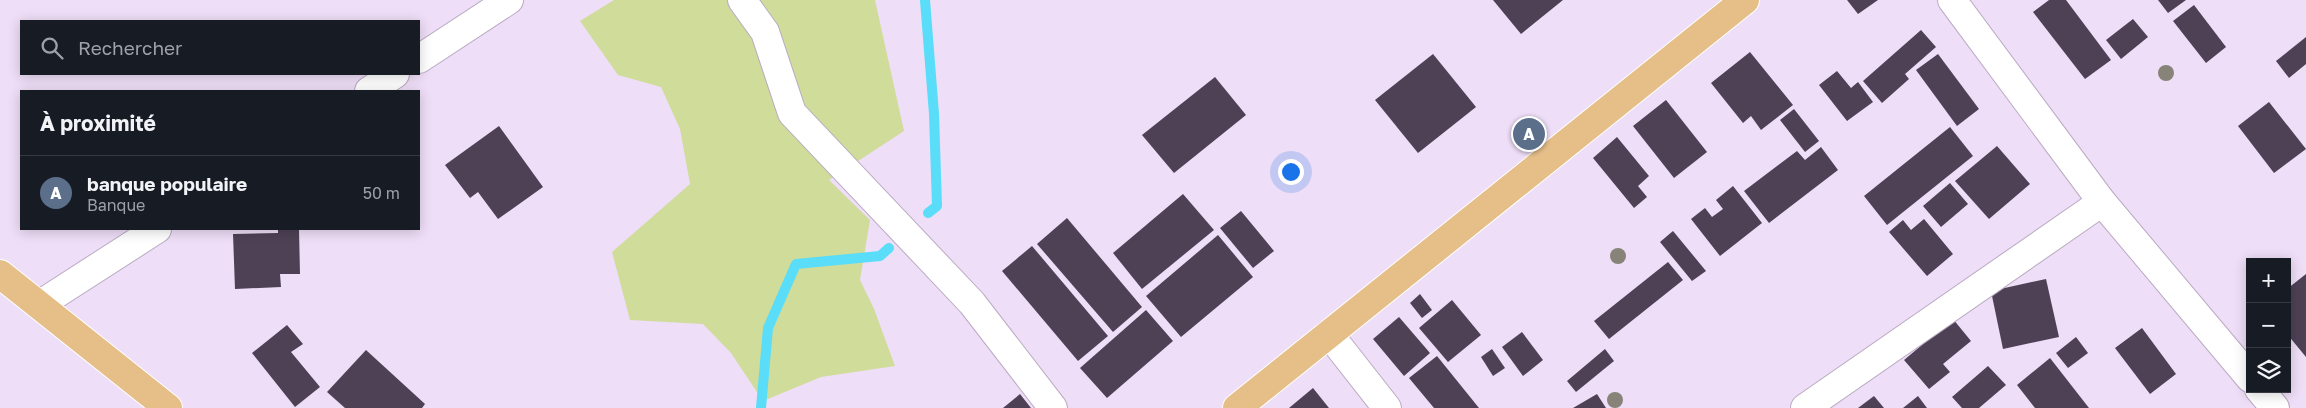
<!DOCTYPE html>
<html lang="fr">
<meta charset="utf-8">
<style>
:root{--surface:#171b24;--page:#242831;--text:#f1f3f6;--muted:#9ea1a6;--line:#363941;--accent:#9db8af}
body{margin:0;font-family:"Golos Text",sans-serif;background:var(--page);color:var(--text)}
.controls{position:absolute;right:15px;bottom:15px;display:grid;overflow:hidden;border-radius:0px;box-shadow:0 2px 12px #0003}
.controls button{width:45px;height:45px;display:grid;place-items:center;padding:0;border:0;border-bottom:1px solid var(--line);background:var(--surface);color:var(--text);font:25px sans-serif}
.you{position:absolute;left:1290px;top:171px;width:18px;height:18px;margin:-12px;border:4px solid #fff;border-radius:50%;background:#1a73e8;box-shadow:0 0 0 8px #1a73e833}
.badge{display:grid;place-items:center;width:32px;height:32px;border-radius:50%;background:var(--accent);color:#fff;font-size:16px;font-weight:700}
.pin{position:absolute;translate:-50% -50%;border:2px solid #fff;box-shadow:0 1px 5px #0006}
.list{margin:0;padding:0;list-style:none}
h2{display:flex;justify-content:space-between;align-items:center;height:65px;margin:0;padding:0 20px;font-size:21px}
h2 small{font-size:16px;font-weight:400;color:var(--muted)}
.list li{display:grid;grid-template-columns:32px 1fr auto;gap:15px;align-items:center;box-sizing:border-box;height:75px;padding:0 20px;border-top:1px solid var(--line)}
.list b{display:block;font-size:19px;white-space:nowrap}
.list p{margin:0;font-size:16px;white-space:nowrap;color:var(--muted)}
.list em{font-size:16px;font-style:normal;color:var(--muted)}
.icon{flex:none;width:28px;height:28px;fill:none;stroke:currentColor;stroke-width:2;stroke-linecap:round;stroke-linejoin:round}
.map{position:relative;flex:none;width:2306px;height:408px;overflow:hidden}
.search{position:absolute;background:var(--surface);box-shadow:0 2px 12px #0003;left:20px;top:20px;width:400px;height:55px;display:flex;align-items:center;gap:12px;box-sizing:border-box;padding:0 18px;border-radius:0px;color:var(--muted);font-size:19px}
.panel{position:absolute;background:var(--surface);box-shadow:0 2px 12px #0003;left:20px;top:90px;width:400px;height:140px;border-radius:0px}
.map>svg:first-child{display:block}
</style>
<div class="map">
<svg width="2306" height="408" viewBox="0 0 2306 408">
<rect width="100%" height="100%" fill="#eedef7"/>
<polygon fill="#d0dc9a" points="614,0 875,0 904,131 829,180 870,220 860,280 874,309 895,366 821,377 763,401 731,353 703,324 630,320 612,252 690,184 680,129 661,87 618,75 580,21"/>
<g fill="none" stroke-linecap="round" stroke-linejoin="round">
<g stroke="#5addf8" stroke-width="10">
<polyline points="925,0 934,114 937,206 928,213"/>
<polyline points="761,408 768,328 796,264 880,256 889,248"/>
</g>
</g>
<g fill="#4e4155">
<polygon points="1493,0 1563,0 1521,34"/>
<polygon points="1847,0 1878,0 1858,14"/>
<polygon points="2049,0 2066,0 2111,60 2085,79 2033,12"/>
<polygon points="2158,0 2186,0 2168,13"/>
<polygon points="2194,5 2226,47 2206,63 2173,21"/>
<polygon points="2133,19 2148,37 2121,59 2106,40"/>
<polygon points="1921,30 1936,47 1905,74 1909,79 1882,103 1863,81"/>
<polygon points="2306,37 2306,64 2289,78 2276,61"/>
<polygon points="1750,52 1793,105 1761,130 1751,116 1743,123 1711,83"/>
<polygon points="1433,54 1476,107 1418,153 1375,100"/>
<polygon points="1938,54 1979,109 1957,126 1916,70"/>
<polygon points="1837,71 1851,88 1858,82 1873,102 1847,121 1819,85"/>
<polygon points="1215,77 1246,115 1174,173 1142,135"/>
<polygon points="1666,100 1707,152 1674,178 1633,126"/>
<polygon points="2269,102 2306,149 2274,173 2238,126"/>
<polygon points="1794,109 1819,141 1805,152 1780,120"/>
<polygon points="499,126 543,187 498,219 478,192 470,198 445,165"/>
<polygon points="1950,127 1973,156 1887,225 1864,196"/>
<polygon points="1617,137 1649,176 1638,186 1647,197 1634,208 1593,158"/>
<polygon points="1997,146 2030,184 1989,219 1955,181"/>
<polygon points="1821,147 1838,170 1769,223 1744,191 1797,151 1805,160"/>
<polygon points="1950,183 1968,204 1941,227 1923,206"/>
<polygon points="1733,186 1762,223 1720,256 1691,219 1705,208 1712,217 1723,209 1716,200"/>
<polygon points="1183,194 1214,230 1142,289 1113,253"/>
<polygon points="1241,211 1274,251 1253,268 1220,228"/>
<polygon points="1067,218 1142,307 1113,332 1037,244"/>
<polygon points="1924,219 1953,254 1927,276 1889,232 1903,220 1911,230"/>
<polygon points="278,229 299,229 300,274 280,274 281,287 235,289 233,234 278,233"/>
<polygon points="1673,231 1706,271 1692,281 1660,242"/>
<polygon points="1218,235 1253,277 1181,337 1146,296"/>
<polygon points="1032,246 1108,336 1078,361 1002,271"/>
<polygon points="1668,262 1683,280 1609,339 1594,321"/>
<polygon points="2306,274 2306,357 2287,334 2287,289"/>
<polygon points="2046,279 2059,337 2003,349 1991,291"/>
<polygon points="1420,294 1432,310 1422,318 1410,303"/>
<polygon points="1452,300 1481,335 1448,362 1419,328"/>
<polygon points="1146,310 1173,341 1107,398 1080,368"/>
<polygon points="1399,317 1430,353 1404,376 1373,339"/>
<polygon points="1953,319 1971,341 1943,364 1950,372 1929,389 1904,360"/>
<polygon points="287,325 303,344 291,352 320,387 295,407 252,353"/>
<polygon points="2142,328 2176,374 2150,394 2115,348"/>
<polygon points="1522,332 1543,360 1523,376 1502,347"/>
<polygon points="2076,337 2088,353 2068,368 2056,353"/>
<polygon points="1492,349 1505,368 1493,376 1481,357"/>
<polygon points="1605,349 1614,361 1576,392 1567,381"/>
<polygon points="366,350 425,404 422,408 345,408 327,392"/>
<polygon points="1437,356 1479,408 1434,408 1409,378"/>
<polygon points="2050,358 2089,408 2035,408 2017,385"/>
<polygon points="1988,366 2006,385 1979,408 1962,408 1952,397"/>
<polygon points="1313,388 1329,408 1289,408"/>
<polygon points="1020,394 1031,408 1003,408"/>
<polygon points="1597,394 1606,408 1573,408"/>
<polygon points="1874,396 1884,408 1858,408"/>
<polygon points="1918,396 1927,408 1903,408"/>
</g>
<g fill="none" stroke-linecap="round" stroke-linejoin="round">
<defs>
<g id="minor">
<polyline points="742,0 765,32 792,113 972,303 1053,408"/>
<polyline points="1952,0 2102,202 2250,378"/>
<polyline points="419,59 509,0"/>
<polyline points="369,91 395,74"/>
<polyline points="39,305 157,229"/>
<polyline points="1329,334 1387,408"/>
<polyline points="2259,389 2275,408"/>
<polyline points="1805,408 2102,202"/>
</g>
<g id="major">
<polyline points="0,274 168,408"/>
<polyline points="1237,408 1745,0"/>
</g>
</defs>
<use href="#minor" stroke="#baaac2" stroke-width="30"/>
<use href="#major" stroke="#fff" stroke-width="30"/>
<use href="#minor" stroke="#fff" stroke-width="28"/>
<use href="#major" stroke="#e5be88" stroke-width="28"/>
</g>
<g fill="#878378">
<circle cx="2166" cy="73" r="8"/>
<circle cx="1618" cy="256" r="8"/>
<circle cx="1615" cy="400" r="8"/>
</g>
</svg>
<div class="controls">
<button>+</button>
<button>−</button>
<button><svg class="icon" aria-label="layers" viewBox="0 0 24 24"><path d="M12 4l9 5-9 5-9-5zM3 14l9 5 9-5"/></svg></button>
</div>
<div class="you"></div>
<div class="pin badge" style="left:1529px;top:134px;background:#5c6f8a">A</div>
<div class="search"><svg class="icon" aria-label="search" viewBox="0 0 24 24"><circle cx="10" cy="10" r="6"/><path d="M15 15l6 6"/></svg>Rechercher</div>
<section class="panel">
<h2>À proximité<small></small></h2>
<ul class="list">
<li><span class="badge" style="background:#5c6f8a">A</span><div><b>banque populaire</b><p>Banque</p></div><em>50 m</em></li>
</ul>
</section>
</div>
